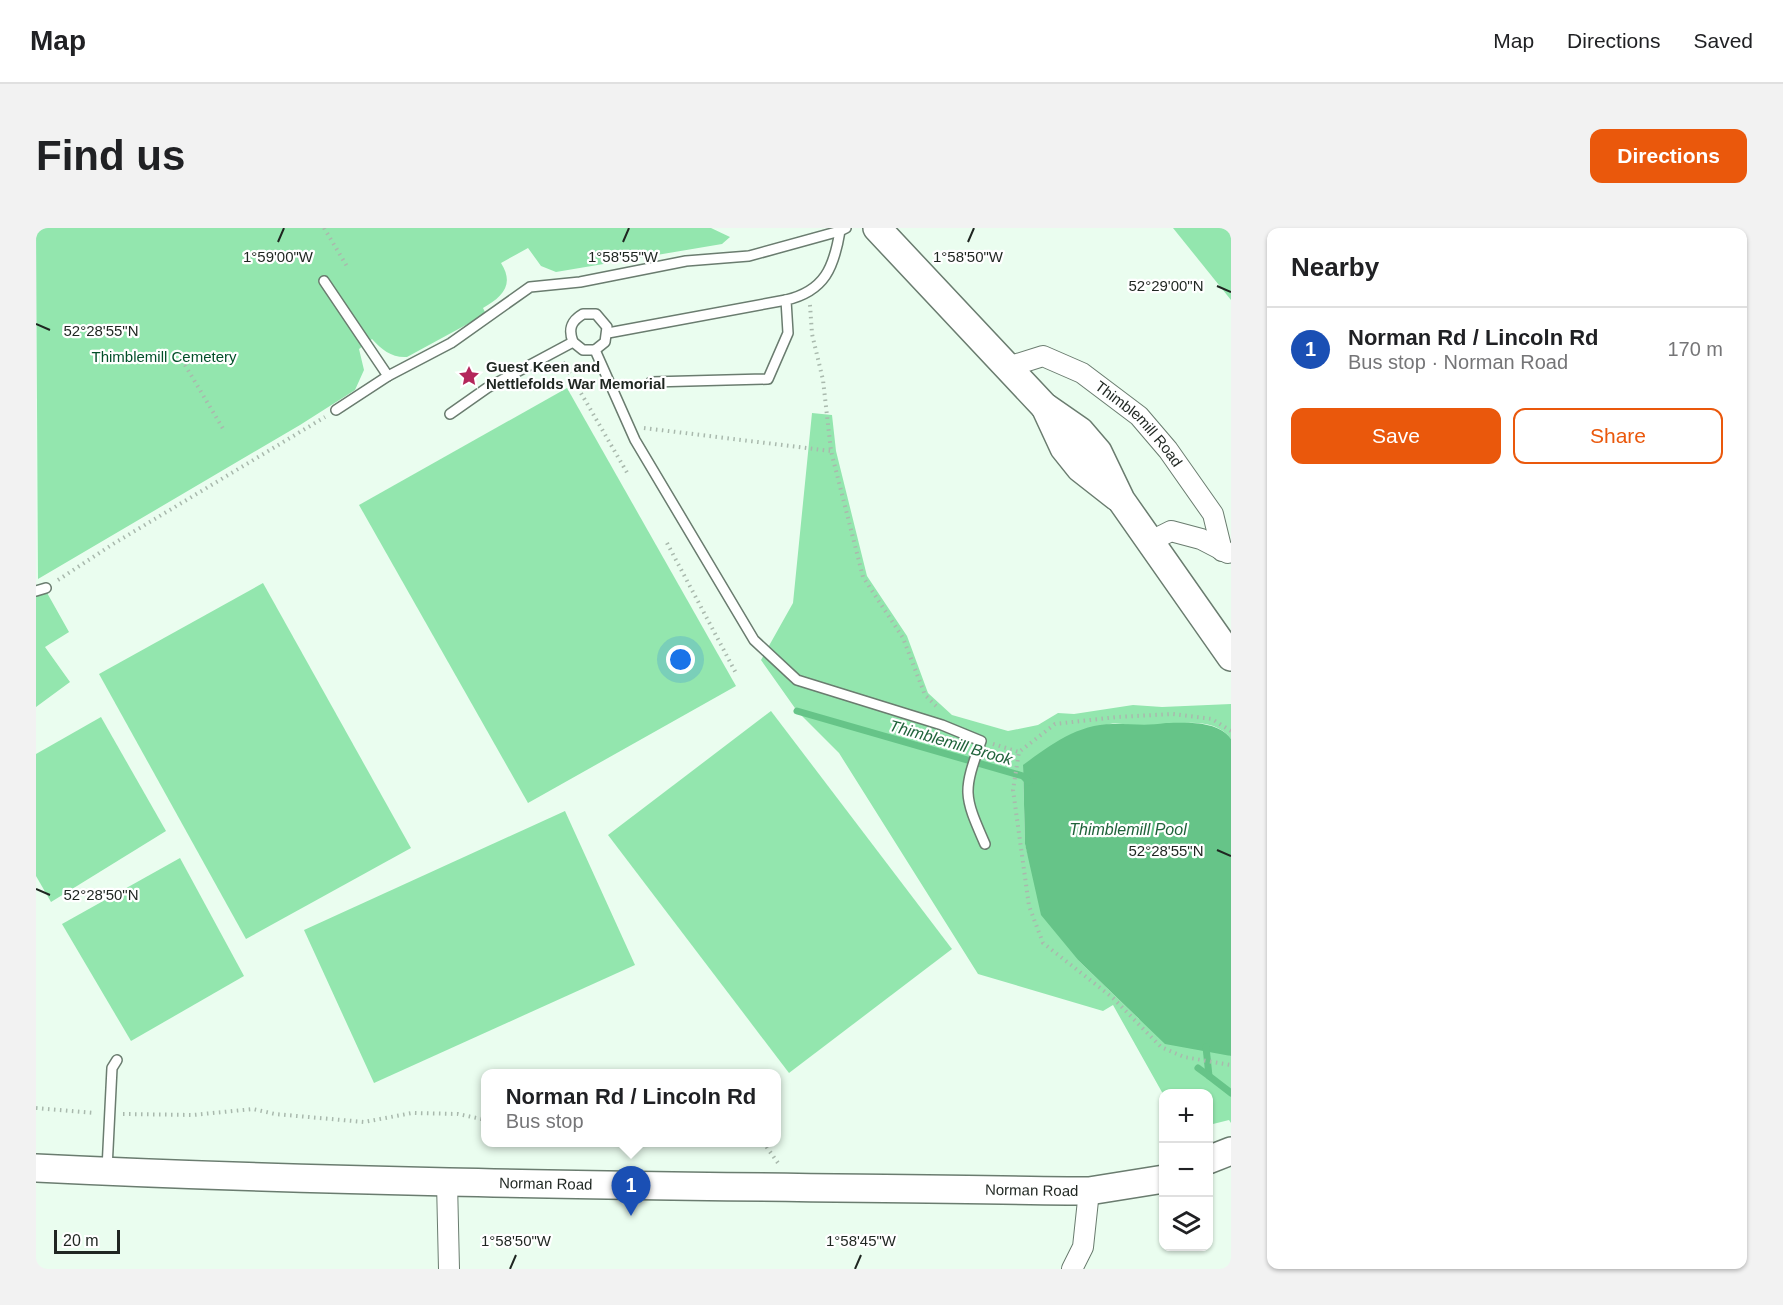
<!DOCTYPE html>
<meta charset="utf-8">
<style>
:root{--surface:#fff;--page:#f2f2f2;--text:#202124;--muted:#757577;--line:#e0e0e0;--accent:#ea580c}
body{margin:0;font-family:Helvetica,sans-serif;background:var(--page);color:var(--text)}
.controls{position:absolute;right:18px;bottom:18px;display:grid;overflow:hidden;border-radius:12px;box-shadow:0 2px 4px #0004}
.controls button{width:54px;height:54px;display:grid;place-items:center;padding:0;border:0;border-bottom:2px solid var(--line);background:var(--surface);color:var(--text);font:30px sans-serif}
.scale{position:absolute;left:18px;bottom:15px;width:66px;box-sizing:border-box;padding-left:6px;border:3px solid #1f2621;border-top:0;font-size:16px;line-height:21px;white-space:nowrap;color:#1f2621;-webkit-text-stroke:4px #fff;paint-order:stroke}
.you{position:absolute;left:645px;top:432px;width:21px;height:21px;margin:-15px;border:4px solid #fff;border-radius:50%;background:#1a73e8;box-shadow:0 0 0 9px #1a73e833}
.badge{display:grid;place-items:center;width:39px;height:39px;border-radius:50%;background:var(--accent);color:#fff;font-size:20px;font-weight:700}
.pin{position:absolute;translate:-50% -50px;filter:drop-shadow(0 2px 3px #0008)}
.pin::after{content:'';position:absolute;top:32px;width:21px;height:18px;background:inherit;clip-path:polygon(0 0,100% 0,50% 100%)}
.popup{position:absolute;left:445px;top:841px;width:300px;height:78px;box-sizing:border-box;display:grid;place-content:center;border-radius:12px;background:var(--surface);filter:drop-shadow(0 2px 4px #0005);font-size:20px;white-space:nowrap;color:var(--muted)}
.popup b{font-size:22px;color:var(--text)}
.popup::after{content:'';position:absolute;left:50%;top:100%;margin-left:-12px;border:12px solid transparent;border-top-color:var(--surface)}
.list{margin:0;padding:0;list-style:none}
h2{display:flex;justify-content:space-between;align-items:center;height:78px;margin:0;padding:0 24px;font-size:26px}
h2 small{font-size:20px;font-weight:400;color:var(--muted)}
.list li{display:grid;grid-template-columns:39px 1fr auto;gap:18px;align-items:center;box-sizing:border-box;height:84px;padding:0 24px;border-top:2px solid var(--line)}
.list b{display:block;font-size:22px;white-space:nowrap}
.list p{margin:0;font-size:20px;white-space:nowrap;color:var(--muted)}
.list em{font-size:20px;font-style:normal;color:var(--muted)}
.actions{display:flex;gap:12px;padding:18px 24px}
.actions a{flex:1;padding:14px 0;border:2px solid var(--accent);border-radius:12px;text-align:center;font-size:21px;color:var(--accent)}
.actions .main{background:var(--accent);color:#fff}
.icon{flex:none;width:33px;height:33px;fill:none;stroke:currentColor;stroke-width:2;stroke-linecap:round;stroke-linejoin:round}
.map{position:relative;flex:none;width:1195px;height:1041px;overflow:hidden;border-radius:12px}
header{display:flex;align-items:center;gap:36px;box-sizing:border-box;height:84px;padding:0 30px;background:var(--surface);border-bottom:2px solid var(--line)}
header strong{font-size:28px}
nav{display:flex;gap:33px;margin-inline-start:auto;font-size:21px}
.intro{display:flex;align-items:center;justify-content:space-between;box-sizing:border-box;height:144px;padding:0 36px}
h1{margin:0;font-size:42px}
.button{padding:15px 27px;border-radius:12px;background:var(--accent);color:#fff;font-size:21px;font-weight:700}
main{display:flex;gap:36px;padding:0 36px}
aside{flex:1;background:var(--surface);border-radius:12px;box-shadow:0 2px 4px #0004}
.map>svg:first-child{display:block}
</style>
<header>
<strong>Map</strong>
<nav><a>Map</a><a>Directions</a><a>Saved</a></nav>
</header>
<div class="intro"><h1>Find us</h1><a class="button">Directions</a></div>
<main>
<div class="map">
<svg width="1195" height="1041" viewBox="0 0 1195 1041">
<rect width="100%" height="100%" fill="#eafdef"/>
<g fill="#93e6ae">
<path d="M0,0h675l19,9 -8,7 -166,28 -15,-6 -13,-18 -27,15c14,22 1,34 -18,45l3,6 -79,43c-15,1 -25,-7 -35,-18l-13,10 5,21 -9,20 -55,35 -262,154z"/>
<polygon points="1137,0 1195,0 1195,72"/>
<polygon points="531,160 700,458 492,575 323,277"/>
<path d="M776,185l20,2 4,36 31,125 40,60 21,57 24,22 56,16 30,-6 20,-12 16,1 59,-9 29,2 69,-3v35c-19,-26 -62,-13 -88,-12 -11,0 -22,-5 -33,-3 -31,9 -62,22 -87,42l2,78 9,33 45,84 60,58 92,37v67l-2,-3 -20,5 -1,-31h-45l-50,-89 -10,6 -125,-37 -139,-221 -42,-42 -36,-51 32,-57z"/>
<polygon points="227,355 375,620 210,711 63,446"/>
<polygon points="10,363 33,404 9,419 34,454 0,479 0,368"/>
<polygon points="735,483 916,721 753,845 572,607"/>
<polygon points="65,489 130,603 15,674 0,648 0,526"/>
<polygon points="529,583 599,737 338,855 268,702"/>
<polygon points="144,630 208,748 95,813 26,696"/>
</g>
<path fill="#66c488" d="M1130,495c20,0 51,-3 65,16v317l-66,-12 -86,-83 -38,-46 -16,-71 -2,-79c27,-20 56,-42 92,-41 18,0 33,2 51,-1z"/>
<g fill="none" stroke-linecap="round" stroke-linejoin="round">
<g stroke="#66c488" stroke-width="7">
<polyline points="761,483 987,548 993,554"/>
<polyline points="1170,819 1173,848 1195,865"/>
<polyline points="1162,840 1173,848"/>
</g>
<defs>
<g id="lane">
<polyline points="288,53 352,148"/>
<polyline points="572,105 750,72"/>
<path d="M537,114l10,8h12l40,90 119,200 43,40 145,45 39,16c-18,51 -18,53 4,103"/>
<path d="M615,154l117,-3 20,-46 -2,-33c39,-9 48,-33 54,-69l6,-3"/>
<polyline points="300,182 352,148 415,115 494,59 544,54 650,33 713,28 804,3"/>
<path d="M414,186l37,-26 86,-46c-5,-13 -2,-21 10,-28h13l11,13 -2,15 -10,8"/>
<polyline points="0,363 10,360"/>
<polyline points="71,941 76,840 81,832"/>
</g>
<g id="street">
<path id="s1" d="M972,139l35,-11 39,17 57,43 29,34 45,64 9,37"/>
<polyline points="1115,313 1135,303 1165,311 1192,325"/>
<polyline points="411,954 413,1041"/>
<polyline points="1036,1041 1047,1019 1053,963"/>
</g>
<g id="secondary">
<polyline points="841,0 1008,178 1044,203 1062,224 1085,272 1195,429"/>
<polyline points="1009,179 1028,220 1044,240 1081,269"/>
<polyline points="1172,932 1195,923"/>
<path id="s2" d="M0,940c344,17 688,18 1032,23h21l75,-12"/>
</g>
</defs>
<use href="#lane" stroke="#6a7c6f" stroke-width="12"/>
<use href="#street" stroke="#6a7c6f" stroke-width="22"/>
<use href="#secondary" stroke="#6a7c6f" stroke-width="30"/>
<g stroke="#a9b9ad" stroke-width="4" stroke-dasharray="1.5 4.5" stroke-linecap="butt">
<polyline points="288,0 312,40"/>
<polyline points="774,77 776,106 787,152 795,223 827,349 867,410 889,467 900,478"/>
<polyline points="527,134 593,248"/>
<polyline points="149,137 189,204"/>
<polyline points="608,200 795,223"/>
<polyline points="631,315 701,447"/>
<polyline points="22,352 77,316 289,189"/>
<polyline points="1195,503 1176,491 1137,486 1081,489 1019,496 983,524 977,562 993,678 1007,715 1077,770 1125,819 1148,829 1195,837"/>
<polyline points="957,516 983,524"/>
<polyline points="0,880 59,885"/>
<polyline points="87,886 157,887 217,881 239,886 328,894 376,885 422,886 450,892"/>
<polyline points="727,914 742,935"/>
</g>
<use href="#lane" stroke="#fff" stroke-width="9"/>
<use href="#street" stroke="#fff" stroke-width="20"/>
<use href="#secondary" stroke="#fff" stroke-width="27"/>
</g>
<path fill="none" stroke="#1f2621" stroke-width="2" d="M242,14l6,-14M587,14l6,-14M932,14l6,-14M1181,58l14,6M0,96l14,6M1181,622l14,6M0,661l14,6M474,1041l6,-14M819,1041l6,-14"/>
<defs>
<symbol id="sight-bare" viewBox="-9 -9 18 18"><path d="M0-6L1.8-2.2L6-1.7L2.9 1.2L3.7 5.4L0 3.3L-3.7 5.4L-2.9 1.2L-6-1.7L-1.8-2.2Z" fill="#b4265b" stroke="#fff" stroke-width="2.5" paint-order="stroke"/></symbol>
</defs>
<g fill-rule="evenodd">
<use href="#sight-bare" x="418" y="133" width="30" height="30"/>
</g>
<g text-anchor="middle" stroke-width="4.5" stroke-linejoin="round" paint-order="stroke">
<g font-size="15" fill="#024f29" stroke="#fff">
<text x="128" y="134">Thimblemill Cemetery</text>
</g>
<g font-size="15" font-weight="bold" fill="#1f2621" stroke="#fff" text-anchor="start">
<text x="450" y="144">Guest Keen and<tspan x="450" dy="17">Nettlefolds War Memorial</tspan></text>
</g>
<g font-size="15" fill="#1f2621" stroke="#fff">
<text dy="5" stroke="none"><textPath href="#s1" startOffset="156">Thimblemill Road</textPath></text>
<text dy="5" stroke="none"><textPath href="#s2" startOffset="510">Norman Road</textPath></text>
<text dy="5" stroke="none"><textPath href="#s2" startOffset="996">Norman Road</textPath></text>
</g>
<g font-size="16" font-style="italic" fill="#20633b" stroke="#fff">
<text transform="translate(915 514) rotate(16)" y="6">Thimblemill Brook</text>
<text x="1092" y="607">Thimblemill Pool</text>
</g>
</g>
<g font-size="15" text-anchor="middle" fill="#1f2621" stroke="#fff" stroke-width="4.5" stroke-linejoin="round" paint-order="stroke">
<text x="242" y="34">1°59'00"W</text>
<text x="587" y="34">1°58'55"W</text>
<text x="932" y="34">1°58'50"W</text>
<text x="1130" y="63">52°29'00"N</text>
<text x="65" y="108">52°28'55"N</text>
<text x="1130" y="628">52°28'55"N</text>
<text x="65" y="672">52°28'50"N</text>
<text x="480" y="1018">1°58'50"W</text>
<text x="825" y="1018">1°58'45"W</text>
</g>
</svg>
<div class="controls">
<button>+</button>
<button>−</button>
<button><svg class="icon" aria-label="layers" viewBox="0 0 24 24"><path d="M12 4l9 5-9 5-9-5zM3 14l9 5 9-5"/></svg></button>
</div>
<div class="scale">20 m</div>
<div class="you"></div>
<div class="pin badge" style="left:595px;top:988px;background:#1a4fb4">1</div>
<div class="popup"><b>Norman Rd / Lincoln Rd</b>Bus stop</div>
</div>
<aside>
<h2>Nearby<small></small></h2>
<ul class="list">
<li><span class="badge" style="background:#1a4fb4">1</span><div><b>Norman Rd / Lincoln Rd</b><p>Bus stop · Norman Road</p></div><em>170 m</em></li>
</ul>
<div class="actions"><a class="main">Save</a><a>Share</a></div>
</aside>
</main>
